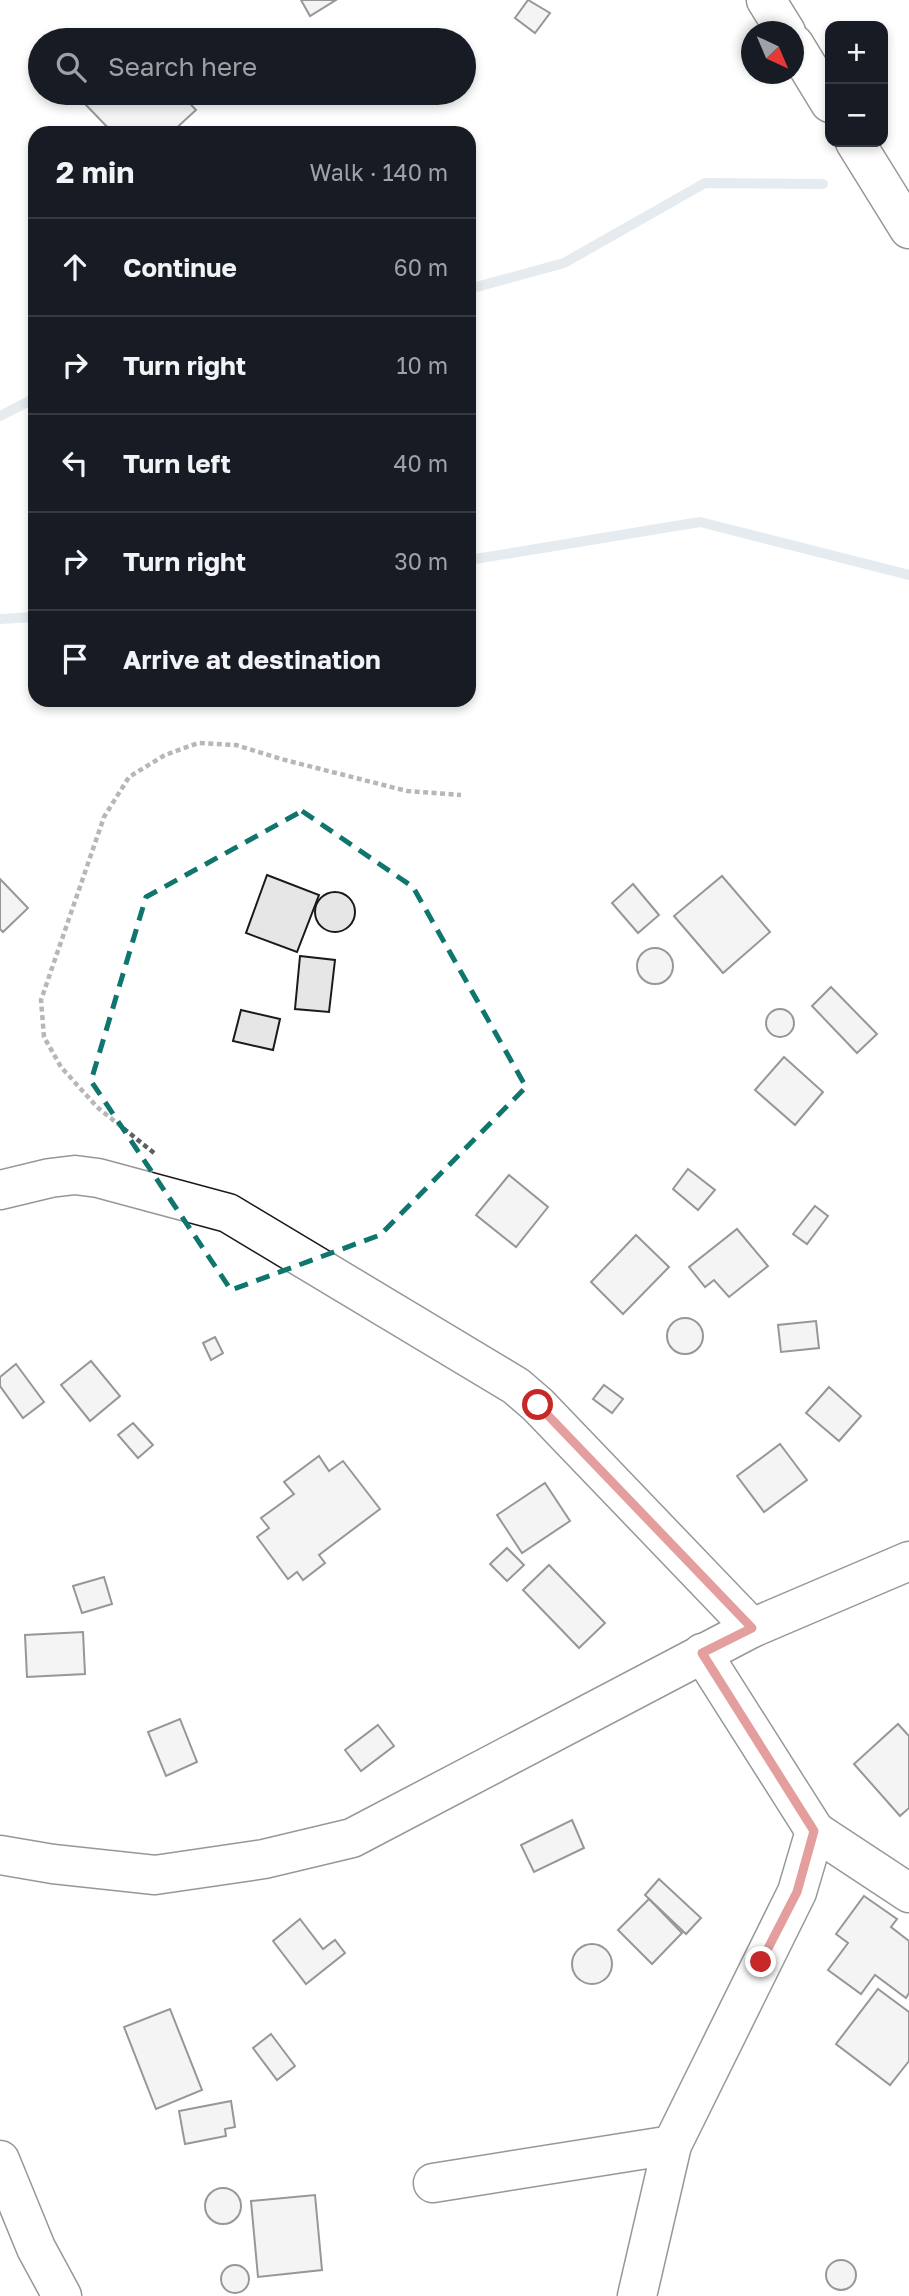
<!DOCTYPE html>
<meta charset="utf-8">
<style>
:root{--surface:#171b24;--page:#242831;--text:#f1f3f6;--muted:#9ea1a6;--line:#363941}
body{margin:0;font-family:"Golos Text",sans-serif;background:var(--page);color:var(--text)}
.controls{position:absolute;right:21px;top:21px;display:grid;overflow:hidden;border-radius:14px;box-shadow:0 4px 10px #0003}
.controls button{width:63px;height:63px;display:grid;place-items:center;padding:0;border:0;border-bottom:2px solid var(--line);background:var(--surface);color:var(--text);font:35px sans-serif}
.compass{position:absolute;left:741px;top:21px;width:63px;height:63px;border-radius:50%;background:var(--surface);box-shadow:0 4px 10px #0003;rotate:136deg}
.stop{position:absolute;width:21px;height:21px;margin:-16px;border:5px solid #c62828;border-radius:50%;background:#fff}
.stop.end{background:#c62828;border-color:#fff;box-shadow:0 2px 7px #0008}
.list{margin:0;padding:0;list-style:none}
h2{display:flex;justify-content:space-between;align-items:center;height:91px;margin:0;padding:0 28px;font-size:30px}
h2 small{font-size:23px;font-weight:400;color:var(--muted)}
.list li{display:grid;grid-template-columns:46px 1fr auto;gap:21px;align-items:center;box-sizing:border-box;height:98px;padding:0 28px;border-top:2px solid var(--line)}
.list b{display:block;font-size:26px;white-space:nowrap}
.list em{font-size:23px;font-style:normal;color:var(--muted)}
.icon{flex:none;width:38px;height:38px;fill:none;stroke:currentColor;stroke-width:2;stroke-linecap:round;stroke-linejoin:round}
.map{position:relative;flex:none;width:909px;height:2296px;overflow:hidden}
.search{position:absolute;background:var(--surface);box-shadow:0 4px 10px #0003;left:28px;top:28px;width:448px;height:77px;display:flex;align-items:center;gap:18px;box-sizing:border-box;padding:0 24px;border-radius:38px;color:var(--muted);font-size:26px}
.panel{position:absolute;background:var(--surface);box-shadow:0 4px 10px #0003;left:28px;top:126px;width:448px;height:581px;border-radius:21px}
.map>svg:first-child{display:block}
</style>
<div class="map">
<svg width="909" height="2296" viewBox="0 0 909 2296">
<rect width="100%" height="100%" fill="#fff"/>
<g fill="none" stroke-linecap="round" stroke-linejoin="round">
<g stroke="#c6d2dc" stroke-width="10">
<polyline points="469,289 564,263 705,183 823,184"/>
<polyline points="0,416 35,398"/>
<polyline points="469,560 700,522 909,575"/>
<polyline points="0,619 35,617"/>
</g>
</g>
<g fill="#e6e6e6" stroke="#1a1a1a" stroke-width="2">
<polygon points="301,0 336,0 310,16"/>
<polygon points="528,0 550,13 535,33 515,18"/>
<polygon points="99,93 121,93 123,95 125,93 180,93 196,110 171,133 113,133 86,105"/>
<polygon points="267,875 319,895 297,952 246,933"/>
<polygon points="722,876 770,932 723,973 674,916"/>
<polygon points="0,879 28,908 3,932 0,929"/>
<polygon points="633,884 659,915 638,933 612,903"/>
<circle cx="335" cy="912" r="20"/>
<circle cx="655" cy="966" r="18"/>
<polygon points="300,956 335,960 329,1012 295,1009"/>
<polygon points="831,987 877,1034 857,1053 812,1006"/>
<circle cx="780" cy="1023" r="14"/>
<polygon points="241,1010 280,1019 273,1050 233,1041"/>
<polygon points="784,1057 823,1092 795,1125 755,1090"/>
<polygon points="688,1169 715,1190 698,1210 673,1189"/>
<polygon points="509,1175 548,1207 516,1247 476,1215"/>
<polygon points="815,1206 828,1216 807,1244 793,1234"/>
<polygon points="737,1229 768,1266 729,1297 714,1280 705,1287 689,1267"/>
<polygon points="636,1235 669,1267 623,1314 591,1282"/>
<circle cx="685" cy="1336" r="18"/>
<polygon points="816,1321 819,1348 781,1352 778,1325"/>
<polygon points="215,1337 223,1353 211,1360 203,1343"/>
<polygon points="91,1361 120,1396 90,1421 61,1385"/>
<polygon points="16,1364 44,1402 23,1418 0,1386 0,1377"/>
<polygon points="604,1385 623,1399 612,1413 593,1399"/>
<polygon points="829,1387 861,1416 839,1441 806,1413"/>
<polygon points="133,1423 153,1445 138,1458 118,1435"/>
<polygon points="780,1444 807,1480 764,1512 737,1476"/>
<polygon points="319,1456 329,1471 343,1461 380,1509 319,1555 325,1563 303,1580 297,1572 288,1579 257,1537 269,1528 261,1518 294,1494 284,1482"/>
<polygon points="545,1483 570,1521 522,1553 497,1515"/>
<polygon points="507,1548 524,1565 507,1581 490,1564"/>
<polygon points="549,1565 605,1623 579,1648 523,1590"/>
<polygon points="104,1577 112,1604 82,1613 73,1586"/>
<polygon points="83,1632 85,1674 27,1677 25,1635"/>
<polygon points="180,1719 197,1762 166,1776 148,1732"/>
<polygon points="898,1724 909,1736 909,1808 900,1816 854,1764"/>
<polygon points="378,1725 394,1746 361,1771 345,1750"/>
<polygon points="572,1820 584,1848 534,1872 521,1845"/>
<polygon points="659,1879 701,1918 686,1934 645,1895"/>
<polygon points="864,1896 897,1919 891,1927 909,1941 909,1993 906,1998 875,1975 861,1994 828,1970 848,1943 836,1934"/>
<polygon points="649,1899 682,1933 652,1964 618,1930"/>
<polygon points="300,1919 323,1949 335,1940 345,1953 306,1984 273,1941"/>
<circle cx="592" cy="1964" r="20"/>
<polygon points="878,1989 909,2012 909,2061 890,2085 836,2044"/>
<polygon points="170,2009 202,2090 156,2109 124,2027"/>
<polygon points="271,2034 295,2066 277,2080 253,2048"/>
<polygon points="231,2101 235,2127 225,2129 226,2136 185,2144 179,2111"/>
<circle cx="223" cy="2206" r="18"/>
<polygon points="315,2195 322,2270 258,2277 251,2201"/>
<circle cx="841" cy="2275" r="15"/>
<circle cx="235" cy="2279" r="14"/>
</g>
<g fill="none" stroke-linecap="round" stroke-linejoin="round">
<defs>
<g id="minor">
<polyline points="766,0 786,32"/>
<polyline points="794,44 830,103"/>
<polyline points="855,142 909,229"/>
<polyline points="0,1190 50,1178 75,1175 98,1178 228,1213 516,1386 538,1405 752,1628"/>
<polyline points="815,1831 909,1893"/>
<polyline points="0,1855 53,1864 155,1875 264,1859 352,1838 752,1628 909,1561"/>
<polyline points="0,2160 36,2248 62,2296"/>
<polyline points="433,2183 672,2145"/>
<polyline points="637,2296 672,2145 797,1892 815,1831 702,1653"/>
</g>
</defs>
<use href="#minor" stroke="#1a1a1a" stroke-width="41"/>
<polyline stroke="#5f5f5f" stroke-width="4.5" stroke-dasharray="5 3.5" stroke-linecap="butt" points="154,1153 97,1107 61,1067 44,1037 41,1000 104,817 129,777 165,755 198,743 236,745 281,759 407,791 461,795"/>
<use href="#minor" stroke="#fff" stroke-width="38"/>
</g>
<g fill="none" stroke-linecap="round" stroke-linejoin="round">
<polyline stroke="#c62828" stroke-width="9" points="538,1405 752,1628 702,1653 814,1831 797,1892 761,1962"/>
</g>
<path d="M0 0H909V2296H0ZM302,811l111,76 113,200 -146,148 -149,55 -140,-209 55,-184z" fill="#fff" fill-opacity=".55" fill-rule="evenodd"/>
<path fill="none" stroke="#0f766e" stroke-width="5" stroke-dasharray="14 9" stroke-linejoin="round" d="M302,811l111,76 113,200 -146,148 -149,55 -140,-209 55,-184z"/>
</svg>
<div class="controls">
<button>+</button>
<button>−</button>
</div>
<svg class="compass" viewBox="-18 -18 36 36"><path d="M0-13l5 13h-10z" fill="#e53935"/><path d="M0 13l5-13h-10z" fill="#9ea1a6"/></svg>
<div class="stop" style="left:538px;top:1405px"></div>
<div class="stop end" style="left:761px;top:1962px"></div>
<div class="search"><svg class="icon" aria-label="search" viewBox="0 0 24 24"><circle cx="10" cy="10" r="6"/><path d="M15 15l6 6"/></svg>Search here</div>
<section class="panel">
<h2>2 min<small>Walk · 140 m</small></h2>
<ul class="list">
<li><svg class="icon" aria-label="ahead" viewBox="0 0 24 24"><path d="M12 20V5M6 11l6-6 6 6"/></svg><div><b>Continue</b></div><em>60 m</em></li>
<li><svg class="icon" aria-label="right" viewBox="0 0 24 24"><path d="M7 20v-9h11M14 6l5 5-5 5"/></svg><div><b>Turn right</b></div><em>10 m</em></li>
<li><svg class="icon" aria-label="left" viewBox="0 0 24 24"><path d="M17 20v-9H6M10 6l-5 5 5 5"/></svg><div><b>Turn left</b></div><em>40 m</em></li>
<li><svg class="icon" aria-label="right" viewBox="0 0 24 24"><path d="M7 20v-9h11M14 6l5 5-5 5"/></svg><div><b>Turn right</b></div><em>30 m</em></li>
<li><svg class="icon" aria-label="arrive" viewBox="0 0 24 24"><path d="M6 21V4h12l-3 4 3 4H6"/></svg><div><b>Arrive at destination</b></div></li>
</ul>
</section>
</div>
